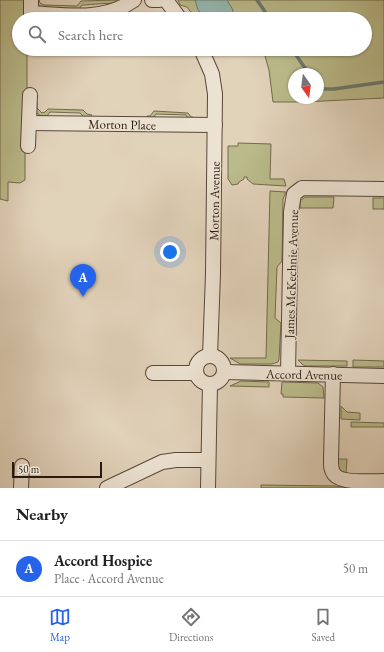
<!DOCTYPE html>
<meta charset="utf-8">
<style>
:root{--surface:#fff;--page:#f6f6f6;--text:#202124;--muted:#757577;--line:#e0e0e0;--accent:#2563eb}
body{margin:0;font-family:"EB Garamond",serif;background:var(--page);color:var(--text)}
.compass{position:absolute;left:288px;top:68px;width:36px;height:36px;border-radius:50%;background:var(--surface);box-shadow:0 1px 3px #0004;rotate:166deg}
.scale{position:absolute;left:12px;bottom:10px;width:90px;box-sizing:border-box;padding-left:4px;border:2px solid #2b190f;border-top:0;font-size:11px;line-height:14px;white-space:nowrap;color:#2b190f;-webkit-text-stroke:3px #ece2d2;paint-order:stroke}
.you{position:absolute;left:170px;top:252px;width:14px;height:14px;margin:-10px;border:3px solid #fff;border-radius:50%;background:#1a73e8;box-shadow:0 0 0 6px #1a73e833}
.badge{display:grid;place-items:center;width:26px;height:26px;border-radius:50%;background:var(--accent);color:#fff;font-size:13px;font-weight:700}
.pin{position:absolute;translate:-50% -33px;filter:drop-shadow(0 1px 2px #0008)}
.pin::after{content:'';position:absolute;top:21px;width:14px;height:12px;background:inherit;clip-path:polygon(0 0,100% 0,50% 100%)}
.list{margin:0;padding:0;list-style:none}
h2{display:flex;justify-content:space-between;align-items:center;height:52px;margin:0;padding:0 16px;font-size:17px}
h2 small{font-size:13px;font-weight:400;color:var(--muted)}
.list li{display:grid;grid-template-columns:26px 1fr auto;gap:12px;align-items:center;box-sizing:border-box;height:56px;padding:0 16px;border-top:1px solid var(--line)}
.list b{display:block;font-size:15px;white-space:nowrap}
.list p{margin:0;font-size:13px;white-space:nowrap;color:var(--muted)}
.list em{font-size:13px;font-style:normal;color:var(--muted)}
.icon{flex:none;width:22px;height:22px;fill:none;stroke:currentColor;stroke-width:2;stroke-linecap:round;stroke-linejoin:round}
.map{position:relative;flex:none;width:384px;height:488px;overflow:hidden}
.search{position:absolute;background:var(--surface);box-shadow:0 1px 3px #0004;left:12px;right:12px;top:12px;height:44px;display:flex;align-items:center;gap:10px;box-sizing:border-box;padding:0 14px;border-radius:22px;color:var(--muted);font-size:15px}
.sheet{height:108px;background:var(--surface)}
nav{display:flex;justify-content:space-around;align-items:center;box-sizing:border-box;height:56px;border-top:1px solid var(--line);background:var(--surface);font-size:11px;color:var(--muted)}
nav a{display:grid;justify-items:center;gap:2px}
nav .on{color:var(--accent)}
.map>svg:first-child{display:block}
</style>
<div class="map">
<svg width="384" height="488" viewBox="0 0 384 488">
<rect width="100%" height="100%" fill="#e1d2ba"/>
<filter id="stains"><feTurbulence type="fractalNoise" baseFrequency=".005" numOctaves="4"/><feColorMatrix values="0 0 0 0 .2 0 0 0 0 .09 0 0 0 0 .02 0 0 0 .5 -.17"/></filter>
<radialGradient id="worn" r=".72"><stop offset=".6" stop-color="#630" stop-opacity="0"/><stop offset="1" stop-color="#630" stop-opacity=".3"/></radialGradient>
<g fill="#baba8a" stroke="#726a4c" fill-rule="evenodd">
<polygon points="0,0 24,0 24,19 19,19 19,49 27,49 27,90 23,94 22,148 25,153 25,180 20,183 8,182 8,201 0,199"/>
<path d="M35,0h4l1,3 4,2 33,1 4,-5 35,-1 1,4c-8,-2 -25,1 -35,1l-3,4 -36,-1 -4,-2z"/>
<path d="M178,0h206v98l-81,4h-30l-4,-32 -6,-21h102v-30h-169l-9,-12 -7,-2zM294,74h24v24h-24z"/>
<polygon points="37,102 37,108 42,113 45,112 48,109 83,110 87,114 92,115 90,118 85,118 80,113 50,112 47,116 41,116 34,111 34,104"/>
<polygon points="154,111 188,113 191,117 193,117 193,120 189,120 186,115 156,114 152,119 149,119 147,116 150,116"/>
<polygon points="238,143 271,144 270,179 284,179 286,186 253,184 247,179 247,177 244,177 244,179 239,182 238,184 232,185 228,179 228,146 238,146"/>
<polygon points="270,191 286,192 283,199 282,261 277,267 275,318 281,323 279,359 278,362 272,364 240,364 230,358 266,358"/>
<polygon points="305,197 334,197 333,208 300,208 300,201"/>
<rect x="373" y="198" width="11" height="11"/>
<polygon points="298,360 347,361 347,366 305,366 302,364"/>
<polygon points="353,360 384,361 384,367 353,367"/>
<polygon points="241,381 269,382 269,387 230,386"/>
<polygon points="282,382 318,383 323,387 324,398 283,397 283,394 281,394"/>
<polygon points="341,406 347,412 360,413 360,420 341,419"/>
<polygon points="351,422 384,423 384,427 351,427"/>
<polygon points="336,459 347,459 346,474 337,468"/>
<polygon points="261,485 336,486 349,488 261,488"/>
</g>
<polygon fill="#94b8b0" stroke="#6a7870" points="195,0 227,0 233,10 232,16 225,19 207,19 198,10"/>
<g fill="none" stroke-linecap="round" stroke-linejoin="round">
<g stroke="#6a7870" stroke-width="3.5">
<polyline points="257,0 270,19"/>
<polyline points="292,49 309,74"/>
<polyline points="318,85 321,89 334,89 384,82"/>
</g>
<defs>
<g id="minor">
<polyline points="152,0 159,0"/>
<polyline points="166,0 180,19"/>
<path d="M31,13c36,2 72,9 103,-13"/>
<polyline points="31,19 31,0"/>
<polyline points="201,49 212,74 215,94 213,274 210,356"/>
<polyline points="29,123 215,125"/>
<polyline points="28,146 30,95"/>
<circle cx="210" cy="370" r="14"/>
<polyline points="224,372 384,376"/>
<polyline points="153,373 196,373"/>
<polyline points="288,373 291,212 294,194 302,188 384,189"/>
<path d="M333,374l-2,87c0,5 0,9 3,13 7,10 39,7 50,7"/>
<polyline points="21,488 22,466"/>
<polyline points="107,488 162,462 176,460 208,460"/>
<polyline points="208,488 210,384"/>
</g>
</defs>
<use href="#minor" stroke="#58473a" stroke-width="16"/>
<use href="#minor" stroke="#ece2d2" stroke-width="14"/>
</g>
<g text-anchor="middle" stroke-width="3" stroke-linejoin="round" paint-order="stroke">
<g font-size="13" fill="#2b190f" stroke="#ece2d2">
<text transform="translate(122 124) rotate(1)" y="5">Morton Place</text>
<text transform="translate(214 201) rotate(-89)" y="5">Morton Avenue</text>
<text transform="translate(291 274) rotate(-88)" y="5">James McKechnie Avenue</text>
<text transform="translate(304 374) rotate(1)" y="5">Accord Avenue</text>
</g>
</g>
<rect width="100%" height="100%" filter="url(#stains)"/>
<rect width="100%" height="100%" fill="url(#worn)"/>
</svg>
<svg class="compass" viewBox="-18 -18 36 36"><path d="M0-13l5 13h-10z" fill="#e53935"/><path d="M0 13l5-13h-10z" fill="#757577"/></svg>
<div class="scale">50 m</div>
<div class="you"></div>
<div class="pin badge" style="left:83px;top:297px">A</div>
<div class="search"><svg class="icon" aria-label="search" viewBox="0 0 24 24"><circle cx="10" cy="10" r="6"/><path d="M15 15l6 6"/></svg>Search here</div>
</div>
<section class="sheet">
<h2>Nearby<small></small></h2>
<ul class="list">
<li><span class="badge">A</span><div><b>Accord Hospice</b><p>Place · Accord Avenue</p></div><em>50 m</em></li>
</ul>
</section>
<nav>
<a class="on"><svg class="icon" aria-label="map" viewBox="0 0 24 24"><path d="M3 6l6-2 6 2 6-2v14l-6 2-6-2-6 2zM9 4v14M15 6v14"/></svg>Map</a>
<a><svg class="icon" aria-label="directions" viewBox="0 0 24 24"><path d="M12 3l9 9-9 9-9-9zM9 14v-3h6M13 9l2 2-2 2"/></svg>Directions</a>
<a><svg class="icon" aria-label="saved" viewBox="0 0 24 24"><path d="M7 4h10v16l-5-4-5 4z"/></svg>Saved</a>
</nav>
